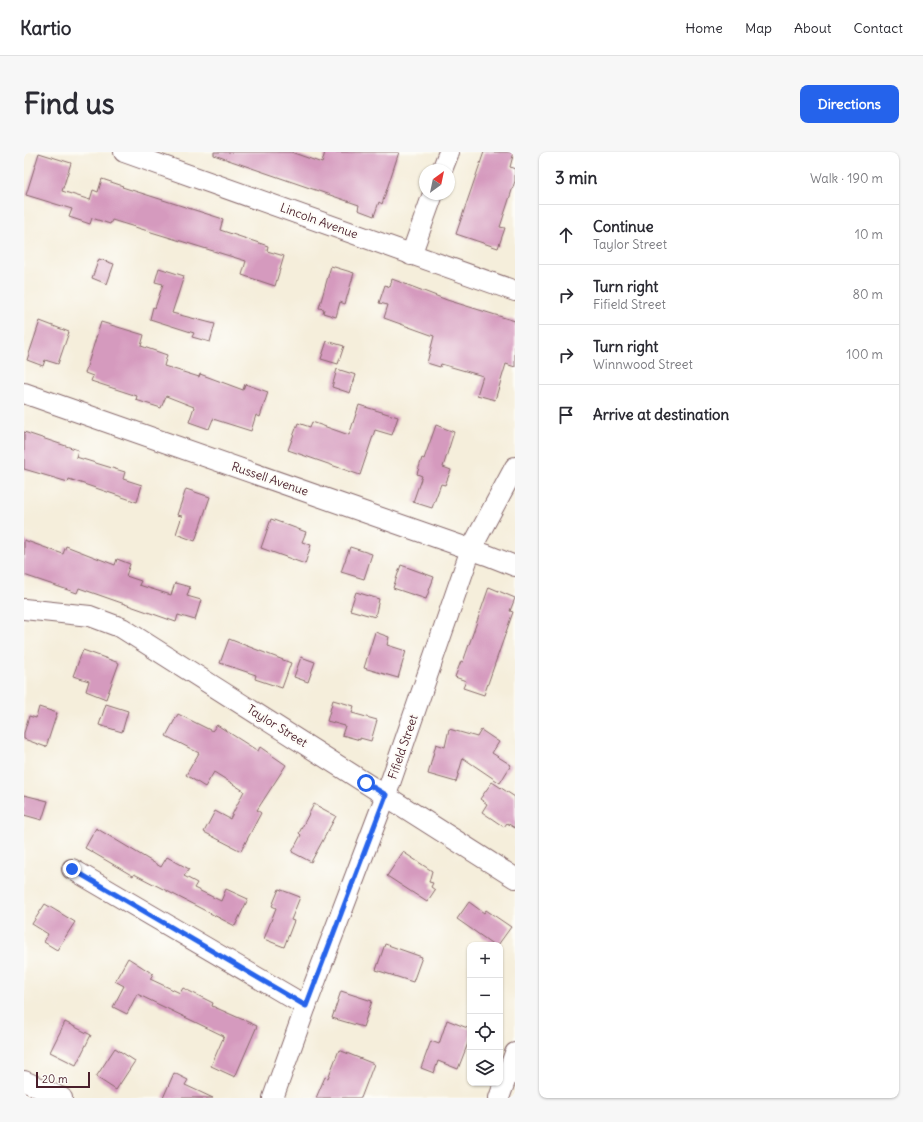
<!DOCTYPE html>
<meta charset="utf-8">
<style>
:root{--surface:#fff;--page:#f7f7f7;--text:#2b2b33;--muted:#7c7c81;--line:#e1e1e2;--accent:#2563eb}
body{margin:0;font-family:Delius,sans-serif;background:var(--page);color:var(--text)}
.controls{position:absolute;right:12px;bottom:12px;display:grid;overflow:hidden;border-radius:8px;box-shadow:0 1px 3px #0004}
.controls button{width:36px;height:36px;display:grid;place-items:center;padding:0;border:0;border-bottom:1px solid var(--line);background:var(--surface);color:var(--text);font:20px sans-serif}
.compass{position:absolute;left:395px;top:12px;width:36px;height:36px;border-radius:50%;background:var(--surface);box-shadow:0 1px 3px #0004;rotate:33deg}
.scale{position:absolute;left:12px;bottom:10px;width:54px;box-sizing:border-box;padding-left:4px;border:2px solid #4a1f2b;border-top:0;font-size:11px;line-height:14px;white-space:nowrap;color:#4a1f2b;-webkit-text-stroke:3px #fdfcf7;paint-order:stroke}
.stop{position:absolute;width:12px;height:12px;margin:-9px;border:3px solid #2563eb;border-radius:50%;background:#fff}
.stop.end{background:#2563eb;border-color:#fff;box-shadow:0 1px 4px #0008}
.list{margin:0;padding:0;list-style:none}
h2{display:flex;justify-content:space-between;align-items:center;height:52px;margin:0;padding:0 16px;font-size:17px}
h2 small{font-size:13px;font-weight:400;color:var(--muted)}
.list li{display:grid;grid-template-columns:26px 1fr auto;gap:12px;align-items:center;box-sizing:border-box;height:60px;padding:0 16px;border-top:1px solid var(--line)}
.list b{display:block;font-size:15px;white-space:nowrap}
.list p{margin:0;font-size:13px;white-space:nowrap;color:var(--muted)}
.list em{font-size:13px;font-style:normal;color:var(--muted)}
.icon{flex:none;width:22px;height:22px;fill:none;stroke:currentColor;stroke-width:2;stroke-linecap:round;stroke-linejoin:round}
.map{position:relative;flex:none;width:491px;height:946px;overflow:hidden;border-radius:8px}
header{display:flex;align-items:center;gap:24px;box-sizing:border-box;height:56px;padding:0 20px;background:var(--surface);border-bottom:1px solid var(--line)}
header strong{font-size:19px}
nav{display:flex;gap:22px;margin-inline-start:auto;font-size:14px}
.intro{display:flex;align-items:center;justify-content:space-between;box-sizing:border-box;height:96px;padding:0 24px}
h1{margin:0;font-size:28px}
.button{padding:10px 18px;border-radius:8px;background:var(--accent);color:#fff;font-size:14px;font-weight:700}
main{display:flex;gap:24px;padding:0 24px}
aside{flex:1;background:var(--surface);border-radius:8px;box-shadow:0 1px 3px #0004}
.map>svg:first-child{display:block}
</style>
<header>
<strong>Kartio</strong>
<nav><a>Home</a><a>Map</a><a>About</a><a>Contact</a></nav>
</header>
<div class="intro"><h1>Find us</h1><a class="button">Directions</a></div>
<main>
<div class="map">
<svg width="491" height="946" viewBox="0 0 491 946">
<rect width="100%" height="100%" fill="#fdfcf7"/>
<filter id="ink" filterUnits="userSpaceOnUse"><feTurbulence type="fractalNoise" baseFrequency=".025" numOctaves="2"/><feDisplacementMap in="SourceGraphic" scale="8" xChannelSelector="R" yChannelSelector="G"/><feConvolveMatrix kernelMatrix="1 2 1 2 8 2 1 2 1" color-interpolation-filters="sRGB"/></filter>
<filter id="wash" filterUnits="userSpaceOnUse"><feTurbulence type="fractalNoise" baseFrequency=".012" numOctaves="4" result="noise"/><feDisplacementMap in="SourceGraphic" scale="16" xChannelSelector="R" yChannelSelector="G"/><feGaussianBlur stdDeviation="0.9" result="paint"/><feColorMatrix in="noise" values="0 0 0 0 0 0 0 0 0 0 0 0 0 0 0 0 0 1.4 0 .05"/><feComposite in="paint" operator="in"/></filter>
<g filter="url(#wash)">
<rect width="100%" height="100%" fill="#f5eedb"/>
<g id="blocks">
<g fill="#d59abe">
<polygon points="190,0 267,0 298,11 301,0 375,0 358,52 355,50 350,64 334,58 335,53 190,3"/>
<polygon points="460,0 490,0 486,15 491,17 491,29 476,75 481,76 474,96 432,82"/>
<polygon points="15,1 47,11 38,39 66,48 69,38 74,40 78,27 99,34 98,35 199,67 196,78 244,94 243,99 260,104 251,134 218,123 222,109 88,68 86,72 68,66 66,72 45,65 48,57 2,43"/>
<polygon points="75,107 90,112 83,132 68,126"/>
<polygon points="307,114 330,121 321,152 316,150 312,165 299,161 300,157 295,156"/>
<polygon points="135,116 160,124 148,161 191,172 186,190 168,185 170,181 126,167 129,155 131,156 139,132 131,130"/>
<polygon points="368,127 423,148 491,169 491,215 482,212 471,248 453,243 459,224 417,212 416,215 403,211 410,184 360,166 364,153 355,151 361,133 366,135"/>
<polygon points="16,169 45,180 34,212 21,208 19,214 3,208"/>
<polygon points="77,170 120,183 117,194 143,203 140,214 175,225 176,222 219,238 221,232 244,240 236,265 232,263 227,279 189,267 185,277 165,270 170,255 142,244 137,256 112,248 113,244 67,229 69,224 61,221"/>
<polygon points="303,189 320,194 314,212 297,207"/>
<polygon points="313,217 332,223 326,241 308,235"/>
<polygon points="335,253 374,265 368,283 351,278 336,323 264,298 274,271 286,275 288,270 325,283"/>
<polygon points="412,273 430,280 419,315 427,318 421,333 417,332 408,356 389,350 398,324 393,322 398,306 400,307"/>
<polygon points="0,280 54,298 52,305 101,320 99,327 118,333 113,350 45,327 44,330 0,317"/>
<polygon points="162,337 186,345 171,389 152,382 158,364 153,363"/>
<polygon points="247,367 282,380 278,390 287,393 281,412 237,396"/>
<polygon points="0,388 39,402 42,394 91,413 93,407 106,412 102,424 117,429 115,433 147,443 151,431 166,435 163,444 177,448 171,468 154,463 152,470 55,436 53,441 0,423"/>
<polygon points="326,395 348,402 340,427 317,420"/>
<polygon points="377,413 410,425 402,447 369,436"/>
<polygon points="465,435 491,446 486,459 489,460 460,543 439,536 442,529 431,525 437,509 439,510"/>
<polygon points="332,440 355,447 351,465 326,458"/>
<polygon points="351,480 365,485 363,493 382,499 374,526 340,516"/>
<polygon points="205,487 267,511 258,536 231,527 232,523 196,511"/>
<polygon points="59,498 95,511 82,547 62,539 65,529 49,524"/>
<polygon points="277,505 291,510 284,530 270,525"/>
<polygon points="309,548 330,554 328,561 353,568 347,589 336,586 336,588 318,583 321,574 303,569"/>
<polygon points="82,552 104,559 98,580 75,573"/>
<polygon points="15,555 33,561 22,595 0,587 0,581 5,564 12,566"/>
<polygon points="154,562 188,579 193,573 234,599 236,595 262,613 233,658 237,661 217,699 180,680 191,659 206,667 220,639 190,620 181,635 162,623 175,601 142,584"/>
<polygon points="425,577 453,585 457,578 475,590 468,601 487,613 476,631 439,606 432,630 404,622 412,592 421,595"/>
<polygon points="468,630 491,645 491,676 483,671 480,675 458,660 463,652 456,647"/>
<polygon points="0,643 24,649 18,668 0,663"/>
<polygon points="290,652 312,664 287,710 268,700 277,683 275,681"/>
<polygon points="72,676 137,715 143,705 165,717 160,724 173,731 170,736 197,749 202,737 224,747 211,774 110,722 109,724 61,696"/>
<polygon points="379,700 408,719 405,730 409,731 407,735 411,738 403,750 363,724"/>
<polygon points="255,737 276,745 267,768 270,769 260,795 240,787 252,756 248,754"/>
<polygon points="445,750 460,761 462,758 487,775 474,793 470,793 433,767"/>
<polygon points="21,752 51,770 33,798 20,790 24,782 8,772"/>
<polygon points="361,792 398,805 389,830 352,818"/>
<polygon points="104,806 129,822 126,827 156,841 159,836 189,851 188,854 233,874 211,925 187,914 200,884 113,842 103,862 89,855 100,834 91,829"/>
<polygon points="317,839 348,849 339,875 308,866"/>
<polygon points="423,868 446,877 446,886 434,917 414,909 410,921 397,916 407,889 415,892"/>
<polygon points="41,870 67,883 52,913 26,900"/>
<polygon points="91,896 111,909 92,938 72,925"/>
<polygon points="315,898 350,912 337,946 292,946 301,925 304,926"/>
<polygon points="150,921 164,928 161,933 189,946 139,946"/>
</g>
</g>
</g>
<g filter="url(#ink)">
<use href="#blocks" fill-opacity="0" stroke="#866769" stroke-width="1"/>
<g fill="none" stroke-linecap="round" stroke-linejoin="round">
<defs>
<g id="street">
<polyline points="100,0 491,139"/>
<polyline points="418,18 425,0"/>
<polyline points="387,103 409,42"/>
<polyline points="0,241 463,403 491,414"/>
<polyline points="0,457 66,464 98,476 491,726"/>
<polyline points="48,717 282,854"/>
<polyline points="0,929 38,946"/>
<polyline points="249,946 282,854 362,643 447,397 491,315"/>
<polyline points="475,946 491,901"/>
</g>
</defs>
<use href="#street" stroke="#866769" stroke-width="22"/>
<use href="#street" stroke="#fff" stroke-width="20"/>
</g>
</g>
<g fill="none" stroke-linecap="round" stroke-linejoin="round" filter="url(#ink)">
<polyline stroke="#2563eb" stroke-width="5" points="48,717 282,854 362,643 342,631"/>
</g>
<g text-anchor="middle" stroke-width="4" stroke-linejoin="round" paint-order="stroke">
<g font-size="12" fill="#4a1f2b" stroke="#fdfcf7">
<text transform="translate(295 69) rotate(20)" y="4">Lincoln Avenue</text>
<text transform="translate(246 327) rotate(19)" y="4">Russell Avenue</text>
<text transform="translate(253 574) rotate(32)" y="4">Taylor Street</text>
<text transform="translate(379 595) rotate(-71)" y="4">Fifield Street</text>
</g>
</g>
</svg>
<div class="controls">
<button>+</button>
<button>−</button>
<button><svg class="icon" aria-label="locate" viewBox="0 0 24 24"><circle cx="12" cy="12" r="6"/><path d="M12 2v4M12 18v4M2 12h4M18 12h4"/></svg></button>
<button><svg class="icon" aria-label="layers" viewBox="0 0 24 24"><path d="M12 4l9 5-9 5-9-5zM3 14l9 5 9-5"/></svg></button>
</div>
<svg class="compass" viewBox="-18 -18 36 36"><path d="M0-13l5 13h-10z" fill="#e53935"/><path d="M0 13l5-13h-10z" fill="#7c7c81"/></svg>
<div class="scale">20 m</div>
<div class="stop" style="left:342px;top:631px"></div>
<div class="stop end" style="left:48px;top:717px"></div>
</div>
<aside>
<h2>3 min<small>Walk · 190 m</small></h2>
<ul class="list">
<li><svg class="icon" aria-label="ahead" viewBox="0 0 24 24"><path d="M12 20V5M6 11l6-6 6 6"/></svg><div><b>Continue</b><p>Taylor Street</p></div><em>10 m</em></li>
<li><svg class="icon" aria-label="right" viewBox="0 0 24 24"><path d="M7 20v-9h11M14 6l5 5-5 5"/></svg><div><b>Turn right</b><p>Fifield Street</p></div><em>80 m</em></li>
<li><svg class="icon" aria-label="right" viewBox="0 0 24 24"><path d="M7 20v-9h11M14 6l5 5-5 5"/></svg><div><b>Turn right</b><p>Winnwood Street</p></div><em>100 m</em></li>
<li><svg class="icon" aria-label="arrive" viewBox="0 0 24 24"><path d="M6 21V4h12l-3 4 3 4H6"/></svg><div><b>Arrive at destination</b></div></li>
</ul>
</aside>
</main>
